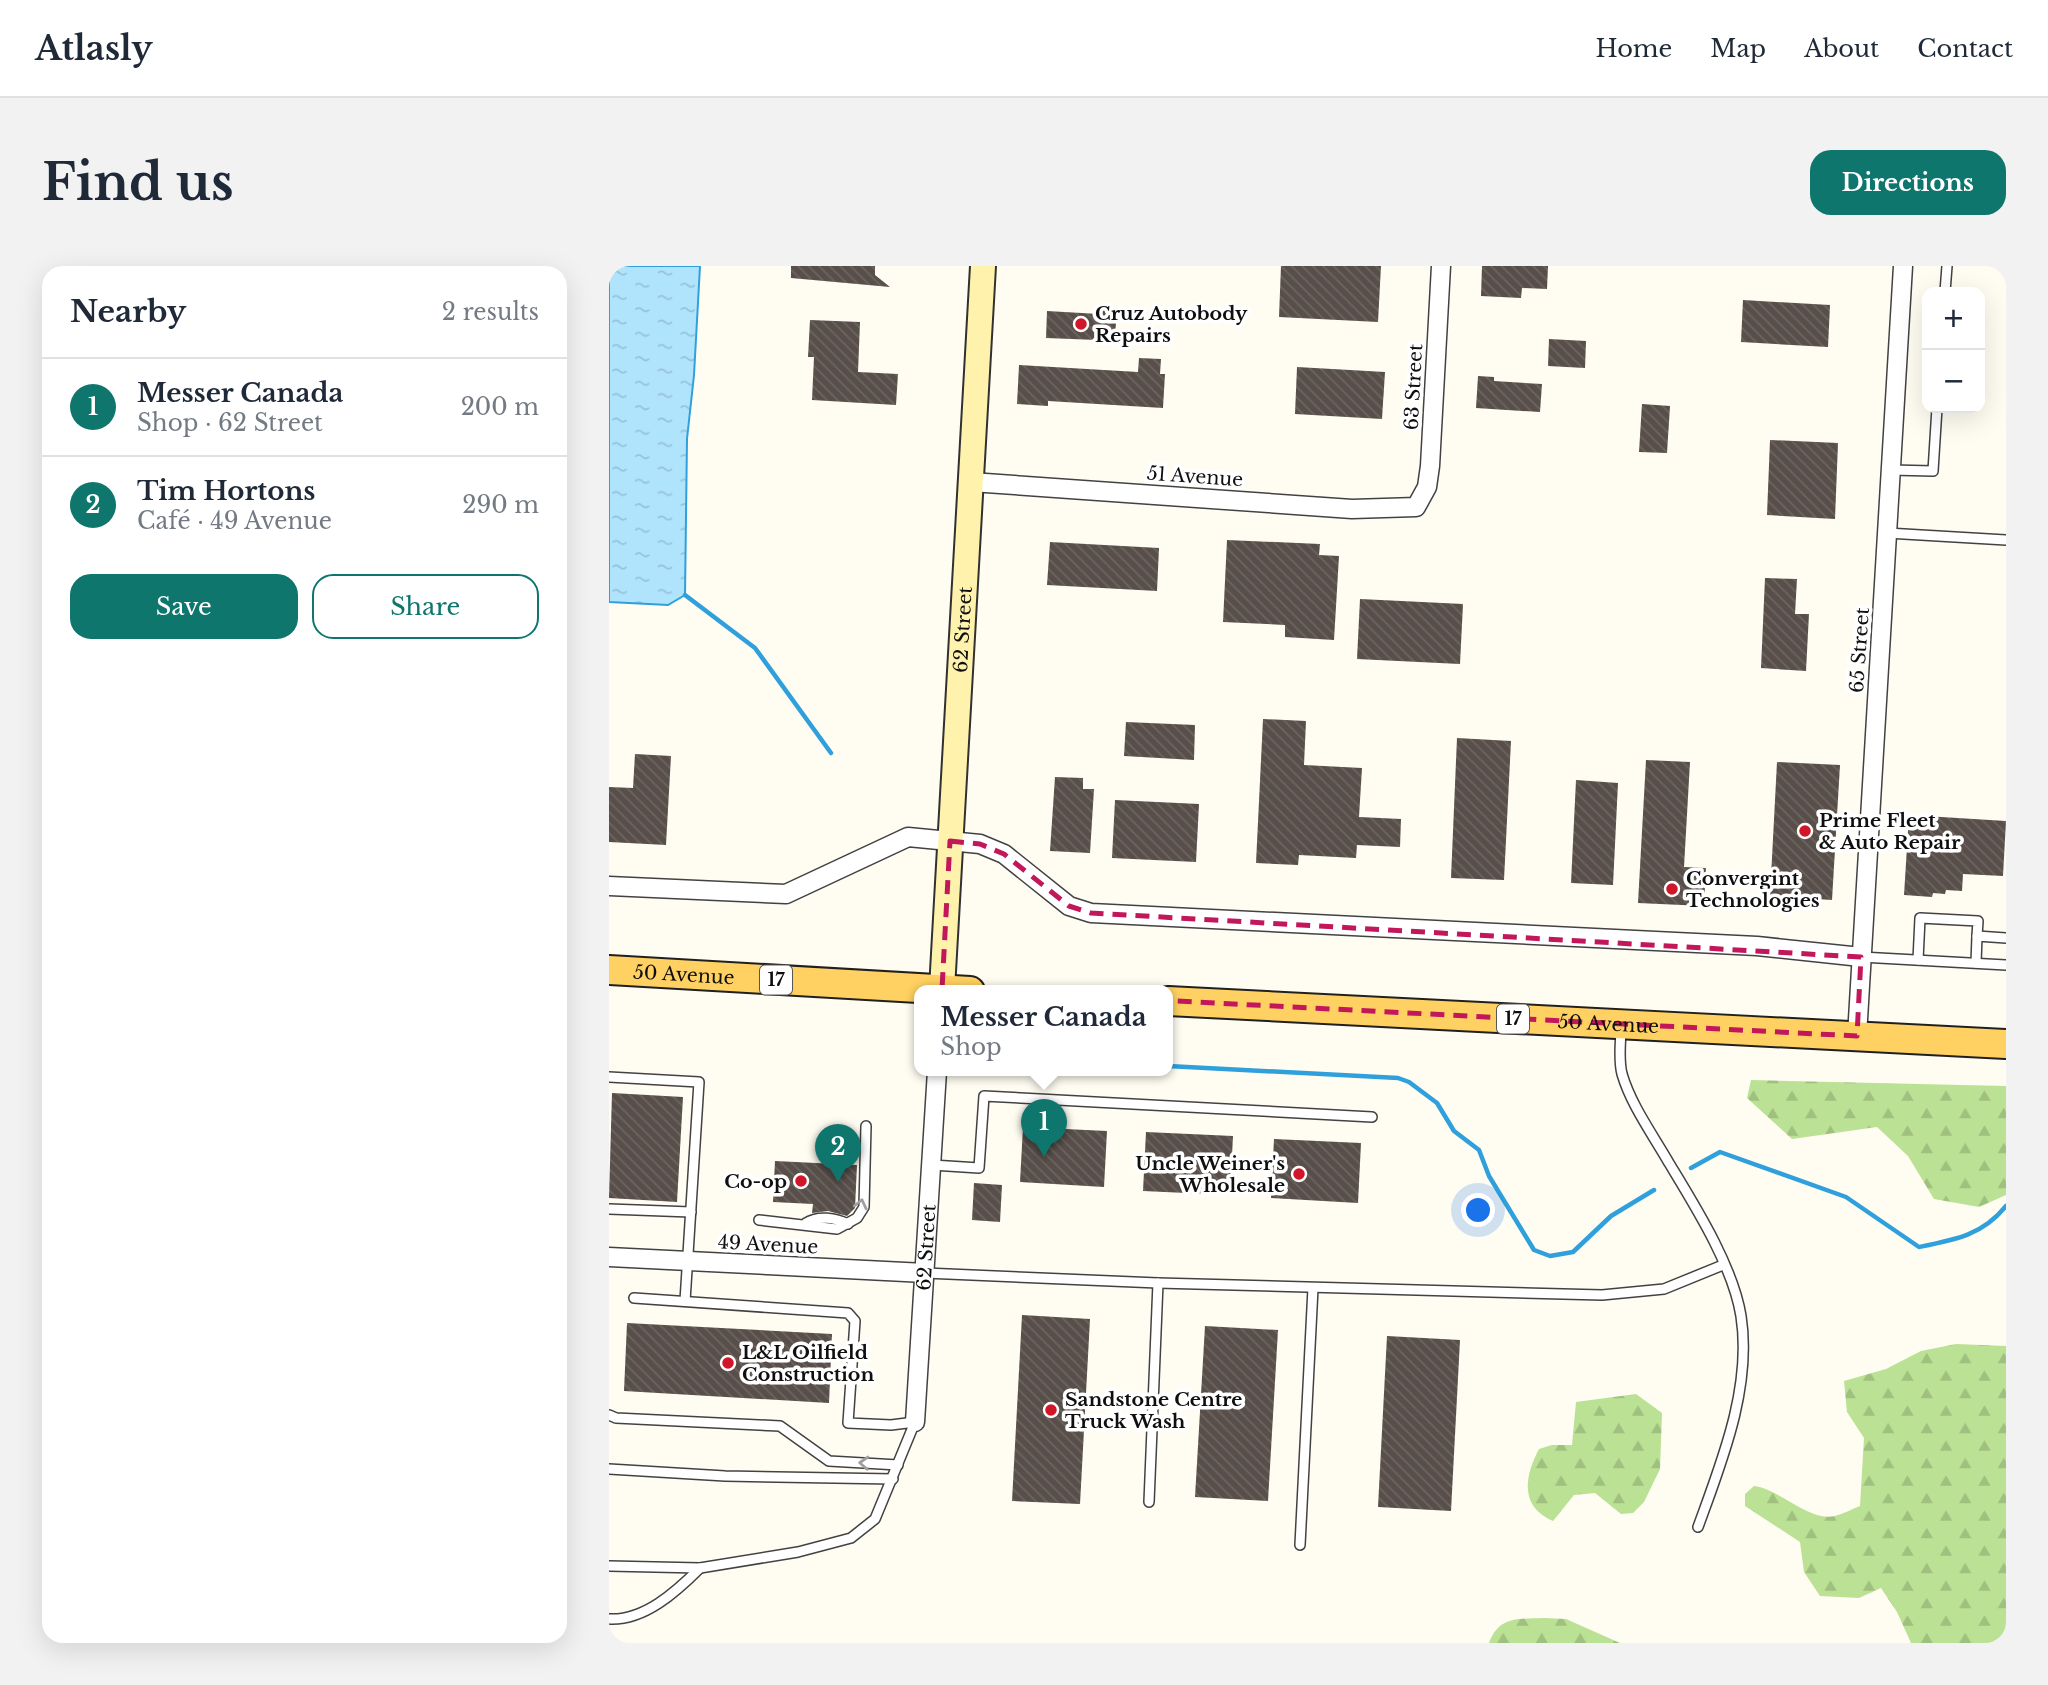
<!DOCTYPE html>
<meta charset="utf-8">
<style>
:root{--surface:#fff;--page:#f2f2f3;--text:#1f2937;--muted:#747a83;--line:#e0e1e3;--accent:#0f766e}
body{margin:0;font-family:"Libre Baskerville",serif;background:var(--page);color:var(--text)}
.controls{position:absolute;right:21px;top:21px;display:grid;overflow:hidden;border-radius:14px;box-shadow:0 7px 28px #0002}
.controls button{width:63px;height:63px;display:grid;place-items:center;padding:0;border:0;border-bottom:2px solid var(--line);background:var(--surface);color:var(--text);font:35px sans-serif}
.you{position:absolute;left:870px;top:945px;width:24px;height:24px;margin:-18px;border:5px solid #fff;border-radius:50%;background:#1a73e8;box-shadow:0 0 0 10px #1a73e833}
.badge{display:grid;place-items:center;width:46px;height:46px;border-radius:50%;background:var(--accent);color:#fff;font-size:23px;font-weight:700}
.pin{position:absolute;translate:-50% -58px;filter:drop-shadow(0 2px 4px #0008)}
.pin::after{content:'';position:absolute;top:37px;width:24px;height:21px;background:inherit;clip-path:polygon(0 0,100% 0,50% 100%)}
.popup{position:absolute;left:305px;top:719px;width:259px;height:91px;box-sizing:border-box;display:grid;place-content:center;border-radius:14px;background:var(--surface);filter:drop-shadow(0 2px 5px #0005);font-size:23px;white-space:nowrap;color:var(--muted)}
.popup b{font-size:26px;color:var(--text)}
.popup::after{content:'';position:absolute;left:50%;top:100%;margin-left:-14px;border:14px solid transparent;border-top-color:var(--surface)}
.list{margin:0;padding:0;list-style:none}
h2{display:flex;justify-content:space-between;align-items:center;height:91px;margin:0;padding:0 28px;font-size:30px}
h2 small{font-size:23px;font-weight:400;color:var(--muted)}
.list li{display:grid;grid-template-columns:46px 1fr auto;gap:21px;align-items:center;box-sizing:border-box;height:98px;padding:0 28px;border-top:2px solid var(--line)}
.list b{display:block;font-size:26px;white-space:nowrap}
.list p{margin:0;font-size:23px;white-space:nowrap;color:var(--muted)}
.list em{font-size:23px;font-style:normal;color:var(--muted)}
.actions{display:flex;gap:14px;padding:21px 28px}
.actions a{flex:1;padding:16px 0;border:2px solid var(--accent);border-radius:21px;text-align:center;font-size:24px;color:var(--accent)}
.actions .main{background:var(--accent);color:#fff}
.map{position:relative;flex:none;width:1397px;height:1377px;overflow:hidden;border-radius:21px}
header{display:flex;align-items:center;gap:42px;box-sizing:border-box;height:98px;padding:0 35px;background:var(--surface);border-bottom:2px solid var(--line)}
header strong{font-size:33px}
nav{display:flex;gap:38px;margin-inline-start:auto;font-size:24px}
.intro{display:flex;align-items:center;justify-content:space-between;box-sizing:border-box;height:168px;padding:0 42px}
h1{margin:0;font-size:49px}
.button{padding:18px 32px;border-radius:21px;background:var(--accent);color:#fff;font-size:24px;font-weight:700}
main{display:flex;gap:42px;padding:0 42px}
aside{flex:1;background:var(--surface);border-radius:21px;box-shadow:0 7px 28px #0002}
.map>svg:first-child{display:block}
</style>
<header>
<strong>Atlasly</strong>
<nav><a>Home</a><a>Map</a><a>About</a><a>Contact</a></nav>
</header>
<div class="intro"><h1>Find us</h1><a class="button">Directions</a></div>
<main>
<aside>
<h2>Nearby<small>2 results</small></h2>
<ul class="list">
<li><span class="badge">1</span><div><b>Messer Canada</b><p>Shop · 62 Street</p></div><em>200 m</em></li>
<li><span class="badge">2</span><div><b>Tim Hortons</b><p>Café · 49 Avenue</p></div><em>290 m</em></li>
</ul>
<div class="actions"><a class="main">Save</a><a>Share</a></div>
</aside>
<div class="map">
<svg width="1397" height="1377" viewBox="0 0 1397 1377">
<defs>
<pattern id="forest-firs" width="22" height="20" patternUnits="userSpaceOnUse" patternTransform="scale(1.75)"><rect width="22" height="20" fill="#bae194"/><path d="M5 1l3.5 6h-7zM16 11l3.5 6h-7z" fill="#9fc07e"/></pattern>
<pattern id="water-ripples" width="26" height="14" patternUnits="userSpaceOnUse" patternTransform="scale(1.75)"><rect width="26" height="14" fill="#b0e4fd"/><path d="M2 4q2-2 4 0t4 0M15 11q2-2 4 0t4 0" fill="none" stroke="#96c2d8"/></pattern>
<pattern id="building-back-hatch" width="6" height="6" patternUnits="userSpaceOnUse" patternTransform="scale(1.75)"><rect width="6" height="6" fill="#594f4a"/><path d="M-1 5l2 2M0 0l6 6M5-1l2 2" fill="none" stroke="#6c6460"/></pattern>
</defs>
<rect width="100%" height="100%" fill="#fffcf2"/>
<g fill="url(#forest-firs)">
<polygon points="1142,814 1397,820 1397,929 1370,941 1325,933 1299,890 1268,861 1183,873 1138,832"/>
<path d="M1347,1078l50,2v297h-95l-14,-31 -16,-24 -22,10 -39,-2 -16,-24 -4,-30 -55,-36v-12l9,-8c26,3 55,36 81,30 8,-2 17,-7 25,-10l4,-68 -17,-26 -3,-31 42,-12 35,-18z"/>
<path d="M1027,1128l26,19 -2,56 -16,33 -11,11 -12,1 -26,-21 -21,2 -21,26c-33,-14 -29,-44 -14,-72l13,-4h20l4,-43z"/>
<path d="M935,1352l22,1 54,24h-131c10,-27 29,-24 55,-25z"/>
</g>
<polygon fill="url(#water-ripples)" stroke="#2fa0dc" stroke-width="2" points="0,0 91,0 85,109 78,173 76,329 59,339 0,336"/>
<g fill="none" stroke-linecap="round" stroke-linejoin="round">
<g stroke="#2fa0dc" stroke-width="4.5">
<polyline points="76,329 146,382 222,487"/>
<polyline points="559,800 789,812 800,816 828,837 845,865 870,884 880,910 925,984 941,990 964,986 1002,950 1045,924"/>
<path d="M1082,902l29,-16 126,45 73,50c36,-7 64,-12 87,-41"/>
</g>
</g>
<g fill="url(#building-back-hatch)">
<polygon points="182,0 266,0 266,9 281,21 182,12"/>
<polygon points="672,0 772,0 769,56 670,51"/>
<polygon points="873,0 939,0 938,23 913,22 912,32 872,30"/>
<polygon points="1134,34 1221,39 1219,81 1132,76"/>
<polygon points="491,42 508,43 506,70 488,69 488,74 437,72 438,45 490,48"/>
<polygon points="201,54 251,56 249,106 289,108 287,139 203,134 205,91 199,91"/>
<polygon points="940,73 977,75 976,102 939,100"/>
<polygon points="530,92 552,93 551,108 556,108 554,142 439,135 439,140 408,138 410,99 529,106"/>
<polygon points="688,101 776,106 773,153 686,148"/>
<polygon points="869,110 885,111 885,115 933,118 931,146 867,142"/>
<polygon points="1033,138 1061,140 1058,187 1030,186"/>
<polygon points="1161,174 1229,177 1226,253 1158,249"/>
<polygon points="618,274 711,278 710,289 730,290 725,374 676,371 676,359 614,356"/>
<polygon points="441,276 550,282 548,325 438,319"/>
<polygon points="1156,312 1188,313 1186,348 1200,348 1197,405 1152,402"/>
<polygon points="751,333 854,338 851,398 748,393"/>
<polygon points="654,453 697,455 695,499 753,502 750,551 792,553 791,581 748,579 747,592 690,589 689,599 647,597"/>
<polygon points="517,456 586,459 585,494 515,490"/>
<polygon points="848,472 902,475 895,614 842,612"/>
<polygon points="26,488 62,490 57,579 0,576 0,521 24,522"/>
<polygon points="1037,494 1081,496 1075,601 1097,602 1095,640 1029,637"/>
<polygon points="1168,496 1231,499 1223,634 1161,630"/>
<polygon points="446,511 474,512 474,523 485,523 481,587 441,585"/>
<polygon points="967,514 1009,517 1004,619 962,617"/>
<polygon points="506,534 590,538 587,596 503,592"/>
<polygon points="1300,549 1397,555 1394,610 1354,608 1353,625 1337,624 1336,628 1324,627 1323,631 1295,629"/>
<polygon points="3,827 74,831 68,936 0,932"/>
<polygon points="414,861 498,865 495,921 411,916"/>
<polygon points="537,866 624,870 621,929 534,925"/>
<polygon points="665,873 752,877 749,937 662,932"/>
<polygon points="166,895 248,899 246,942 238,950 219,945 203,947 204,938 164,936"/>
<polygon points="365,917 393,919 391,956 363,954"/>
<polygon points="413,1049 481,1053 471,1238 403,1235"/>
<polygon points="18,1057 223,1068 220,1137 15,1125"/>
<polygon points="596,1060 669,1064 659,1235 586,1231"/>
<polygon points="778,1070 851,1074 842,1245 769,1241"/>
</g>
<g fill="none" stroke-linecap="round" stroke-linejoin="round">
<defs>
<g id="service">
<polyline points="1336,26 1338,0"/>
<polyline points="1282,204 1324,205 1328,142"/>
<polyline points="1278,267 1397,274"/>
<polyline points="1252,691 1397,699"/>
<polyline points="1309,694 1311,652 1369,655 1368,670"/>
<polyline points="1367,697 1368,670 1397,672"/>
<path d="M1012,760c0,16 -3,32 1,48 9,31 31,61 47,89 26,43 64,103 72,153 11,71 -19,145 -43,211"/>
<polyline points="0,811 90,816 76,1035"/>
<polyline points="323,899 370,902 375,830 763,851"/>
<polyline points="0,943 82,946"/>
<polyline points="150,954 228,963 248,952 255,941 257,860"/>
<path d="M197,957c12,-8 30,-5 42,1"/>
<polyline points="316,1007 549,1017 993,1029 1055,1023 1114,999"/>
<polyline points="0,1149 7,1152 171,1160 220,1195 289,1199"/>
<polyline points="0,1203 116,1210 284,1213"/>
<polyline points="540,1236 549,1017"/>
<polyline points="691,1279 704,1022"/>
<polyline points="0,1300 91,1302 189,1286 242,1272 266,1253 306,1156 282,1159 239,1157 246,1055 239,1047 25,1032"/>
<path d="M0,1353c35,2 67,-27 91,-51"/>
</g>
<g id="minor">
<polyline points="362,216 743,243 807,241 818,221 821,200 832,0"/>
<polyline points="0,620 177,628 299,571 371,578 395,588 460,640 482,647 1148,680 1252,691"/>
<polyline points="1248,770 1294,0"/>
<polyline points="0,991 316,1007"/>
<path id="s1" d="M306,1156l22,-351"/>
</g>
<g id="secondary">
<path id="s2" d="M333,723l41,-723"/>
</g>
<g id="primary">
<path id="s3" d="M0,704l361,21"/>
<path id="s4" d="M559,735l838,43"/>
</g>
</defs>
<use href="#service" stroke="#424242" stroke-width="12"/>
<use href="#minor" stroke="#424242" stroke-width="21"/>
<use href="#secondary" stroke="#313131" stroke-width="28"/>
<use href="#primary" stroke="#202020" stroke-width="32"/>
<use href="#service" stroke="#fff" stroke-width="9"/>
<use href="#minor" stroke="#fff" stroke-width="18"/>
<use href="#secondary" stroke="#fff2ad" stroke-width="24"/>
<use href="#primary" stroke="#ffd162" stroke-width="28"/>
</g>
<defs><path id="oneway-chevron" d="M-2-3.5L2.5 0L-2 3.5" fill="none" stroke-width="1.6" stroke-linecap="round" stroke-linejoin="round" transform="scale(1.75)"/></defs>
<g stroke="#9f9f9f">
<use href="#oneway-chevron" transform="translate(252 938) rotate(-77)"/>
<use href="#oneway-chevron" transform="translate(255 1197) rotate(-177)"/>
</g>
<path fill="none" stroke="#c2185b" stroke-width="5" stroke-dasharray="14 9" stroke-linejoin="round" d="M341,575l30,3 24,10 65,52 22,7 770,44 -4,79 -915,-47z"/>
<g fill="#d01729" stroke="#fff" stroke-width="2.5">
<circle cx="472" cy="58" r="7"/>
<circle cx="1196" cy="565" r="7"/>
<circle cx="1063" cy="623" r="7"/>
<circle cx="690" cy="908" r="7"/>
<circle cx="192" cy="915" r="7"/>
<circle cx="119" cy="1097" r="7"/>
<circle cx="442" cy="1144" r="7"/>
</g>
<g text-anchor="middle" stroke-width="7" stroke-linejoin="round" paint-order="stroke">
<g fill="#fff" stroke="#575757" stroke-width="2">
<rect x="151" y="699.5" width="32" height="29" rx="5"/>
<rect x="888" y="738.5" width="32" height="29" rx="5"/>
</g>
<g font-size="18" font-weight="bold" fill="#0f0f0f">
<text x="167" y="720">17</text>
<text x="904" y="759">17</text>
</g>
<g font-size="19" font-weight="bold" fill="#0f0f0f" stroke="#fff" text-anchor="start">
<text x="486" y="54">Cruz Autobody<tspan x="486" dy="22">Repairs</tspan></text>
<text x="1210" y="561">Prime Fleet<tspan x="1210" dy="22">&amp; Auto Repair</tspan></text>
<text x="1077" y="619">Convergint<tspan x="1077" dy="22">Technologies</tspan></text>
<text x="676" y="904" text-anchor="end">Uncle Weiner's<tspan x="676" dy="22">Wholesale</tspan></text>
<text x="178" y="922" text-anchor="end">Co-op</text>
<text x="133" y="1093">L&amp;L Oilfield<tspan x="133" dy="22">Construction</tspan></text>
<text x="456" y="1140">Sandstone Centre<tspan x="456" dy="22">Truck Wash</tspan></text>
</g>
<g font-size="19" fill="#0f0f0f" stroke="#fff">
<text transform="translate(804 121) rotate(-87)" y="7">63 Street</text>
<text transform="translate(586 210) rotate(4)" y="7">51 Avenue</text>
<text dy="7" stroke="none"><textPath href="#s2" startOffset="360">62 Street</textPath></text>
<text transform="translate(1250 384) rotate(-86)" y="7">65 Street</text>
<text dy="7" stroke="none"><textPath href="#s3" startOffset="75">50 Avenue</textPath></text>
<text dy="7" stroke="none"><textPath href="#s4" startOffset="441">50 Avenue</textPath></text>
<text transform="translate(159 978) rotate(3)" y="7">49 Avenue</text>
<text dy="7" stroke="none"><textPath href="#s1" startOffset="175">62 Street</textPath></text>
</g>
</g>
</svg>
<div class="controls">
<button>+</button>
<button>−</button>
</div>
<div class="you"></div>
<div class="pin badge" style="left:435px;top:891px">1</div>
<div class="popup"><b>Messer Canada</b>Shop</div>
<div class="pin badge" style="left:229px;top:916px">2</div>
</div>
</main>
